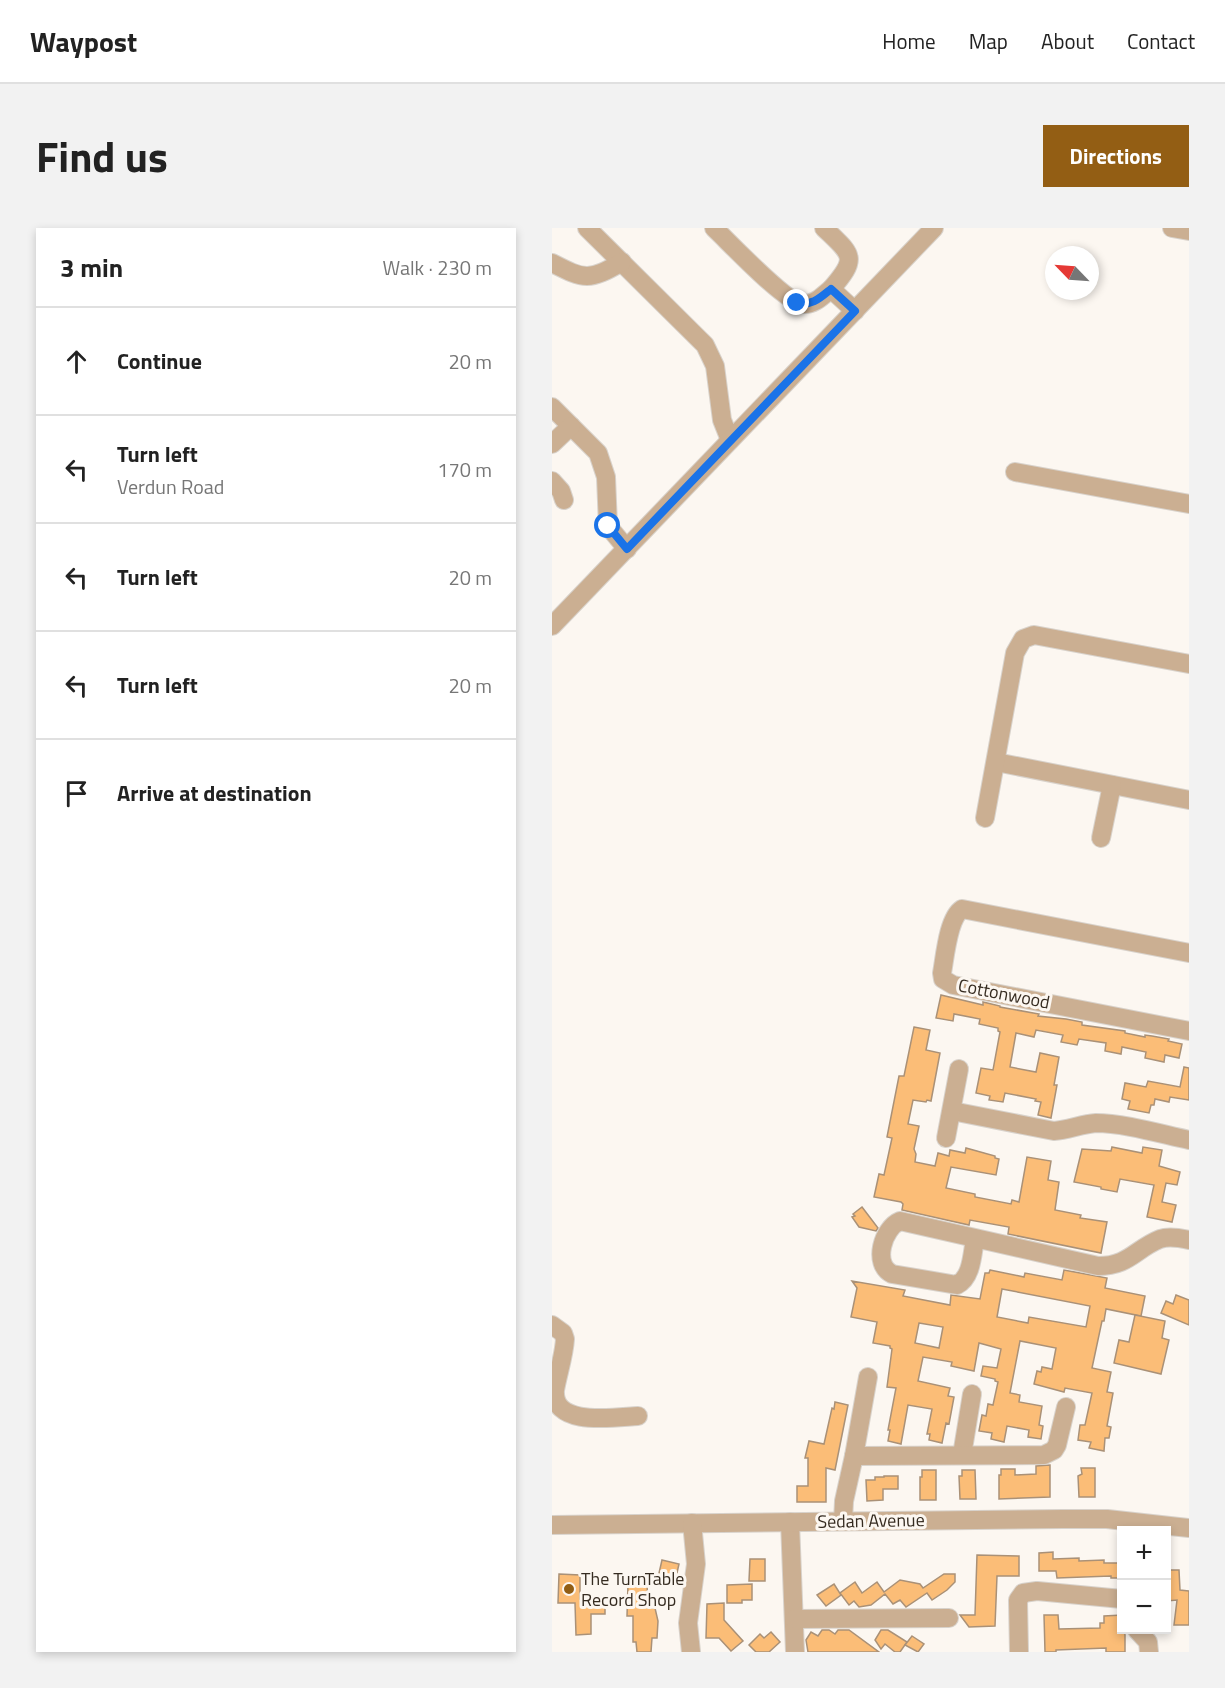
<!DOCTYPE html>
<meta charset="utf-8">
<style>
:root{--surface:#fff;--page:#f2f2f2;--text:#222;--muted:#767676;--line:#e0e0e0;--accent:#935e14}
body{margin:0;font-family:"Titillium Web",sans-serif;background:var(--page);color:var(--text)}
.controls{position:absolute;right:18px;bottom:18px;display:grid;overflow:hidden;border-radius:0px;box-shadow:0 3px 9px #0003}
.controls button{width:54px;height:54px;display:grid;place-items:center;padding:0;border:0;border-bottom:2px solid var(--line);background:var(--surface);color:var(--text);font:30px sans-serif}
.compass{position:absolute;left:493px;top:18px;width:54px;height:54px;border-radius:50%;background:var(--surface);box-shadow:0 3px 9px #0003;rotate:295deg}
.stop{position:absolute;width:18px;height:18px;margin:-14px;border:4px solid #1a73e8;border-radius:50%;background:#fff}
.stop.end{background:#1a73e8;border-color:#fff;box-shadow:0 2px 6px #0008}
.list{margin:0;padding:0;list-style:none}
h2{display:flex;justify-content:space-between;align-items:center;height:78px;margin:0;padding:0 24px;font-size:26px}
h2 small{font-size:20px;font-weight:400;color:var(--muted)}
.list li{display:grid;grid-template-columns:39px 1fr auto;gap:18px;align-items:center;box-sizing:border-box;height:108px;padding:0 24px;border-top:2px solid var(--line)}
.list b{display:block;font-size:22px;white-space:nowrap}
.list p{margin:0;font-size:20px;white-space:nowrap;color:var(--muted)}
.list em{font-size:20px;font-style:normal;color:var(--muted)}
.icon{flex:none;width:33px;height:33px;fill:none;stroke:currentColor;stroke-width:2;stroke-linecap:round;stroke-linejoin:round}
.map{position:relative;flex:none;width:637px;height:1424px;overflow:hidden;border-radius:0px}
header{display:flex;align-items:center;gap:36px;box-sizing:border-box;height:84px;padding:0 30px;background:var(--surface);border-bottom:2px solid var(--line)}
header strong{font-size:28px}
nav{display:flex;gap:33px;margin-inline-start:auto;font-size:21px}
.intro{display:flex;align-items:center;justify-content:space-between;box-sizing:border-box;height:144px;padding:0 36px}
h1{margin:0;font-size:42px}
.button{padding:15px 27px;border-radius:0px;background:var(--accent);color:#fff;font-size:21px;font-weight:700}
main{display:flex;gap:36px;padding:0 36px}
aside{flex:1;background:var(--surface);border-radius:0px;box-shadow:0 3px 9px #0003}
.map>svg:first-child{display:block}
</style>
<header>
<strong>Waypost</strong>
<nav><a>Home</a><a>Map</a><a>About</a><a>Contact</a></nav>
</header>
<div class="intro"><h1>Find us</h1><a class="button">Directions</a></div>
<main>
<aside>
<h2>3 min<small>Walk · 230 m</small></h2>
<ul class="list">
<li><svg class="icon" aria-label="ahead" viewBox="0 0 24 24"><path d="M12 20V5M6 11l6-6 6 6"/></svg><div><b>Continue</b></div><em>20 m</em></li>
<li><svg class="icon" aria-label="left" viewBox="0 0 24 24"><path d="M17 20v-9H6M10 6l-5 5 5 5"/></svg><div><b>Turn left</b><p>Verdun Road</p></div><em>170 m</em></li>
<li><svg class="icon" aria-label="left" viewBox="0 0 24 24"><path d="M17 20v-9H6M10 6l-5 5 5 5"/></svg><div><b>Turn left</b></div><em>20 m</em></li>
<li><svg class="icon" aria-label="left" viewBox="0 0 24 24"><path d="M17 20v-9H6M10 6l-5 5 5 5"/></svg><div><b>Turn left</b></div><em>20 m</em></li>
<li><svg class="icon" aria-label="arrive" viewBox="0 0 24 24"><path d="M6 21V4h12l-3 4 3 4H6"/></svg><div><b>Arrive at destination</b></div></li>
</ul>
</aside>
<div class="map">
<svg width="637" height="1424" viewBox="0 0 637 1424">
<rect width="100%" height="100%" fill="#fcf7f1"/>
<g fill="#fbbd77" stroke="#aa9177" stroke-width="1.5" fill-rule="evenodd">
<polygon points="389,767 431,777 431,774 448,778 448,779 487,786 486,788 514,791 530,794 530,797 573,803 573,805 593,809 593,807 600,808 617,811 616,813 630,816 627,830 613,827 612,834 593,830 594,824 570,819 569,826 553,823 554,815 527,811 525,817 509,814 511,807 484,802 482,809 464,805 458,839 484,844 488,825 507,829 502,857 505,857 499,890 486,887 489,874 483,873 484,871 453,865 451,874 437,872 438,868 424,865 429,840 441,842 448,804 446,803 446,800 427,796 428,791 402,786 401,793 384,790"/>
<polygon points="362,799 378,802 374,822 388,825 379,873 375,872 374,874 361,872 356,896 367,898 362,921 364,926 363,934 383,938 386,925 397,928 398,922 413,925 414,920 443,928 443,930 447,931 444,947 399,939 394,960 423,966 423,969 459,976 460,972 467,974 475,929 499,933 496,952 507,954 503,982 529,987 528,990 555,994 549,1025 456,1006 457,999 418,992 417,997 350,982 351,976 349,974 322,969 327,946 332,947 340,910 335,909 347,848 352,848"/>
<polygon points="632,839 637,840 637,872 618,869 617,874 603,871 602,877 599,877 597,885 576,881 578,873 570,871 573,855 594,859 596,853 628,859"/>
<polygon points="560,919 590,925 591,919 610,922 607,938 628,944 625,957 614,955 610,974 624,977 620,994 595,989 602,957 568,951 565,964 549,961 549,959 522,954 530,921 559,923"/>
<polygon points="310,979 326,1000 324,1003 307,999 300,989 303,988 301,986"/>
<path d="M438,1042l34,7 1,-4 37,7 2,-10 43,8 -2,10 40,8 -4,20 -35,-7 -2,12h-2l-10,47 19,4 -4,20 6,1 -6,33 4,1 -2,11h-4l-1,13 -15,-3 2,-6 -13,-2 2,-15h5l7,-32 -27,-5 -1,4 -30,-8 3,-13 4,1 1,-5 10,2 4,-21 -36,-7 -10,52 10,2 -1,7 23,4 -3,19 4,1 -2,13 -13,-2 1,-7 -22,-4 -3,16 -13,-3 1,-6 -13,-2 3,-16 4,1 2,-12 5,1 5,-23 -3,-1v-2l-14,-3 2,-10 14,2 4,-19 -22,-6 -5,28 -23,-5 1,-4 -29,-5 -5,24 32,7 -2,8 6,1 -5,27 -3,-1 -4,20 -13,-3 1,-6h-3l5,-25 -24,-4 -7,39 -13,-3 2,-11h-2l8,-42 -9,-1 5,-38 -2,-1v-2l-17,-3 4,-21 -26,-5 6,-29 -5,-7 53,9 -2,6 47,9 1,-10 29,4 5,-26h4zM450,1061l88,17 -4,21 -57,-10 -1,6 -31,-6zM367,1095l24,4 -4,21 -24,-5z"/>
<polygon points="624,1067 637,1072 637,1097 609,1085 614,1073 621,1076"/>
<polygon points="583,1087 613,1093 610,1110 617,1112 609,1146 562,1135 567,1112 577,1114"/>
<polygon points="283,1174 296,1177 283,1242 274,1240 274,1274 245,1274 245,1258 256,1258 256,1230 253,1230 257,1213 272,1216 280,1180 282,1181"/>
<polygon points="498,1237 498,1269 447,1271 447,1247 449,1247 449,1241 463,1241 463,1247 484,1246 484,1238"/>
<polygon points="529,1240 543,1240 543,1269 527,1269 526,1248 530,1246"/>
<polygon points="370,1242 384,1242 384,1272 368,1272 368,1249 370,1249"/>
<polygon points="410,1242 423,1242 424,1271 408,1271 407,1248 410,1248"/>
<polygon points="332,1248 346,1248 346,1261 331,1261 331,1272 315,1273 314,1252 323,1252 323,1249 332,1249"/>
<polygon points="501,1324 501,1331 527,1330 527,1333 552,1332 552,1335 570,1335 570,1350 559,1350 559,1348 505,1350 504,1343 487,1343 487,1325"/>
<polygon points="425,1327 467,1328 467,1348 445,1348 443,1398 417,1399 408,1387 423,1387"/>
<polygon points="198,1331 213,1331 213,1353 197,1353"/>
<polygon points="110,1332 127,1336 122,1358 105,1354"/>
<polygon points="615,1342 627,1342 628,1362 637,1363 637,1397 622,1397 625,1372 615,1373"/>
<polygon points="7,1346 28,1347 28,1371 53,1371 53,1386 39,1386 39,1406 24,1407 23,1375 6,1375"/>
<polygon points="392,1346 403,1346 403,1354 395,1362 380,1372 375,1365 354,1379 348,1372 341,1376 333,1366 319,1377 307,1379 302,1373 297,1377 288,1365 303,1354 310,1365 325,1354 332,1364 348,1352 368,1356 371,1360"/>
<polygon points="95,1355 96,1380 103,1380 106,1393 105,1410 100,1410 99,1424 85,1424 84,1414 81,1414 81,1388 75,1388 76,1356"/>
<polygon points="200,1356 200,1372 190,1372 190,1375 175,1375 175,1357"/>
<polygon points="282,1356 289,1367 274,1378 265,1367"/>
<polygon points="172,1375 172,1392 191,1413 179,1423 167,1410 154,1410 155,1376"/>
<polygon points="492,1387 506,1387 507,1401 548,1400 548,1395 552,1395 552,1388 570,1387 570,1401 572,1401 573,1407 573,1424 554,1424 554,1420 504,1422 504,1424 493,1424"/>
<polygon points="270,1402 277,1402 283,1406 286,1402 297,1402 327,1424 256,1424 254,1412 259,1404 266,1408"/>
<polygon points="329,1402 336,1402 355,1414 348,1424 343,1424 333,1416 329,1421 323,1412"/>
<polygon points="219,1404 228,1414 217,1424 204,1424 197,1417 208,1406 212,1410"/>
<polygon points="360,1408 372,1416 366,1424 353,1417"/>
</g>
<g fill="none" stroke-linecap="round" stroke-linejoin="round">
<defs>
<g id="minor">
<polyline points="35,0 153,117 163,138 170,192 178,212"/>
<path d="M162,0c16,15 72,75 89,76 12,1 20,-9 28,-15l24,22"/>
<path d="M272,0c28,27 35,29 7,61"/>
<polyline points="620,0 637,3"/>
<path d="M0,35c33,17 37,18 70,-1"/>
<polyline points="0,179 46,225 54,249 56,298 75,321"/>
<polyline points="0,216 19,198"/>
<polyline points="463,244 637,276"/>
<polyline points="0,253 9,263 12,272"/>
<polyline points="0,398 382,0"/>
<polyline points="444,534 637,572"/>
<polyline points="433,590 463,425 471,411 482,407 637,436"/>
<polyline points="549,610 560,557"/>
<path d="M637,725l-227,-44c-14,9 -17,48 -20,64l1,6 10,6 236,46"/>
<path d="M400,883l102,20c14,-1 28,-7 42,-8 27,0 65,11 93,17"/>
<polyline points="394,910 407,841"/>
<path d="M423,1011c-3,16 -3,38 -18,46l-65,-11c-20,-10 -9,-46 8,-53l198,45c31,0 37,-17 62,-27 9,-3 20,-1 29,1"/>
<path d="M0,1097l11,8 2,6c-1,17 -7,34 -10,51 -3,38 61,27 83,26"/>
<polyline points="410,1227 420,1166"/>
<polyline points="302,1228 492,1227 502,1222 505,1217 514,1179"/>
<polyline points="291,1293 292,1273 302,1228 316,1149"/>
<polyline points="238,1294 243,1424"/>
<polyline points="0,1297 511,1291 555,1291 637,1300"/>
<polyline points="242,1391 397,1390"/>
<polyline points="585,1402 596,1414 597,1424"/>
<polyline points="139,1424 136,1395 144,1336 140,1295"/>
<polyline points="467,1424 466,1372 471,1365 485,1363 570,1371"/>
</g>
</defs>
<use href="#minor" stroke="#d8d2cb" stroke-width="20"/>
<use href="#minor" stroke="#cbaf92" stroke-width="18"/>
</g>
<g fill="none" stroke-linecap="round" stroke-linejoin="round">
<path stroke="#1a73e8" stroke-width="8" d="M56,298l19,23 228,-238 -24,-22c-11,9 -19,17 -34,14"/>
</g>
<circle fill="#935e14" stroke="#fcf7f1" stroke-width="2" cx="17" cy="1361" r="6"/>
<g text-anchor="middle" stroke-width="6" stroke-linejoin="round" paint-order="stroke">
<g font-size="18" fill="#352b20" stroke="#fcf7f1">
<text transform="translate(452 766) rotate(11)" y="6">Cottonwood</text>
<text transform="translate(319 1293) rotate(-1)" y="6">Sedan Avenue</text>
</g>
<g font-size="18" fill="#352b20" stroke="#fcf7f1" text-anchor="start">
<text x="29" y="1357">The TurnTable<tspan x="29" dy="21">Record Shop</tspan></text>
</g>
</g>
</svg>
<div class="controls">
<button>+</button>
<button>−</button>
</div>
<svg class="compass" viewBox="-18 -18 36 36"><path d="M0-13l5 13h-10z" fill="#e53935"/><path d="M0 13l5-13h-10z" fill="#767676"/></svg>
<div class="stop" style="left:56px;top:298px"></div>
<div class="stop end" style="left:245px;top:75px"></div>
</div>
</main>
